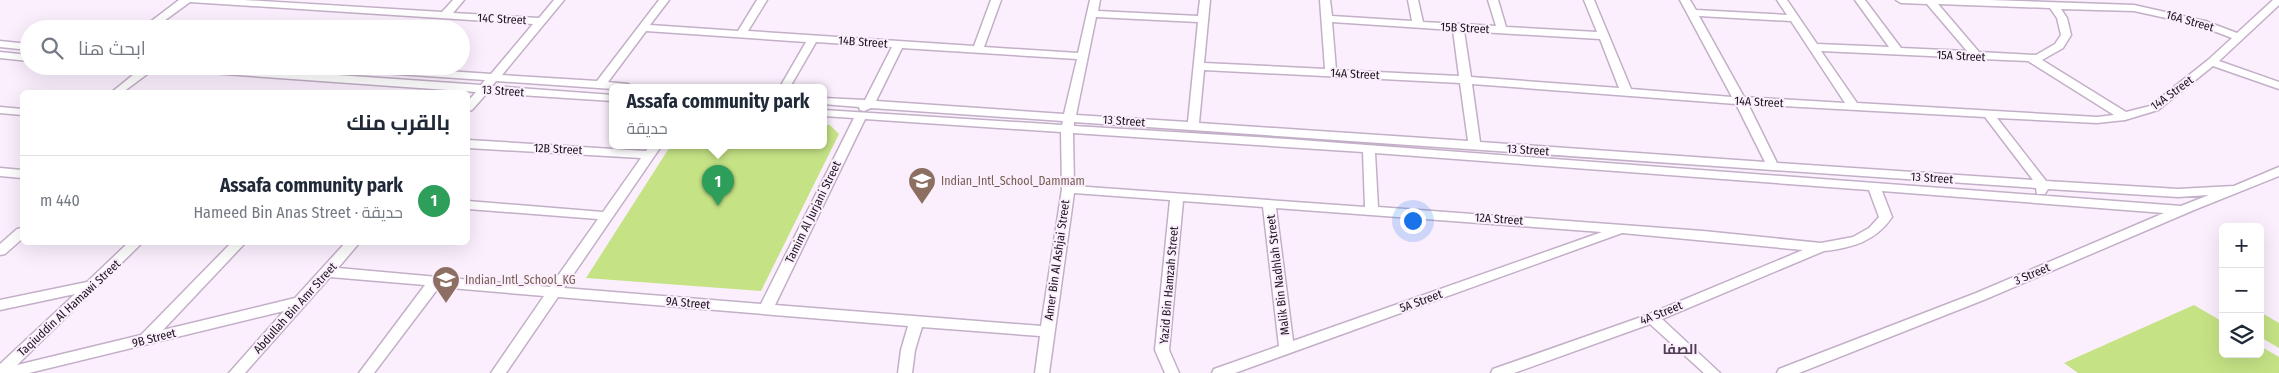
<!DOCTYPE html>
<html lang="ar">
<meta charset="utf-8">
<style>
:root{--surface:#fff;--page:#f2f2f3;--text:#1f2937;--muted:#747a83;--line:#e0e1e3;--accent:#0b8043}
body{margin:0;font-family:"Fira Sans Condensed",Cairo,sans-serif;background:var(--page);color:var(--text);direction:rtl}
.controls{position:absolute;right:15px;bottom:15px;display:grid;overflow:hidden;border-radius:8px;box-shadow:0 5px 20px #0002}
.controls button{width:45px;height:45px;display:grid;place-items:center;padding:0;border:0;border-bottom:1px solid var(--line);background:var(--surface);color:var(--text);font:25px sans-serif}
.you{position:absolute;left:1412px;top:220px;width:18px;height:18px;margin:-12px;border:4px solid #fff;border-radius:50%;background:#1a73e8;box-shadow:0 0 0 8px #1a73e833}
.badge{display:grid;place-items:center;width:32px;height:32px;border-radius:50%;background:var(--accent);color:#fff;font-size:16px;font-weight:700}
.pin{position:absolute;translate:-50% -41px;filter:drop-shadow(0 1px 2px #0008)}
.pin::after{content:'';position:absolute;top:26px;width:18px;height:15px;background:inherit;clip-path:polygon(0 0,100% 0,50% 100%)}
.popup{position:absolute;left:609px;top:84px;width:218px;height:65px;box-sizing:border-box;display:grid;place-content:center;border-radius:8px;background:var(--surface);filter:drop-shadow(0 1px 4px #0005);font-size:16px;white-space:nowrap;color:var(--muted)}
.popup b{font-size:19px;color:var(--text)}
.popup::after{content:'';position:absolute;left:50%;top:100%;margin-left:-10px;border:10px solid transparent;border-top-color:var(--surface)}
.list{margin:0;padding:0;list-style:none}
h2{display:flex;justify-content:space-between;align-items:center;height:65px;margin:0;padding:0 20px;font-size:21px}
h2 small{font-size:16px;font-weight:400;color:var(--muted)}
.list li{display:grid;grid-template-columns:32px 1fr auto;gap:15px;align-items:center;box-sizing:border-box;height:90px;padding:0 20px;border-top:1px solid var(--line)}
.list b{display:block;font-size:19px;white-space:nowrap}
.list p{margin:0;font-size:16px;white-space:nowrap;color:var(--muted)}
.list em{font-size:16px;font-style:normal;color:var(--muted)}
.icon{flex:none;width:28px;height:28px;fill:none;stroke:currentColor;stroke-width:2;stroke-linecap:round;stroke-linejoin:round}
.map{position:relative;flex:none;width:2279px;height:373px;overflow:hidden;direction:ltr}
.search{position:absolute;background:var(--surface);box-shadow:0 5px 20px #0002;left:20px;top:20px;width:450px;height:55px;display:flex;align-items:center;gap:12px;box-sizing:border-box;padding:0 18px;border-radius:28px;color:var(--muted);font-size:19px}
.panel{position:absolute;background:var(--surface);box-shadow:0 5px 20px #0002;left:20px;top:90px;width:450px;height:155px;border-radius:8px;direction:rtl}
.map>svg:first-child{display:block}
</style>
<div class="map">
<svg width="2279" height="373" viewBox="0 0 2279 373">
<rect width="100%" height="100%" fill="#fbeffd"/>
<g fill="#c5e385">
<polygon points="823,124 830,125 839,134 761,291 586,278 671,145 823,145"/>
<polygon points="2194,305 2223,322 2223,354 2260,354 2260,346 2279,357 2279,373 2078,373 2064,363"/>
<polygon points="2260,312 2279,323 2279,348 2260,337"/>
</g>
<g fill="none" stroke-linecap="round" stroke-linejoin="round">
<defs>
<g id="minor">
<path d="M179,0h65l198,12 11,-12h11l-11,13 86,5 15,-18h10l-62,75 95,6 62,-81h10l-19,25 88,6 19,-31h10l-19,31 226,15 17,-46h10l-17,47 94,6 12,-53h10l-2,11 100,5 2,-16h10l-6,63 121,6 -5,-69h10l2,16 80,5 -4,-21h10l5,22 73,4 -8,-26h10l8,27 91,5 -13,-32h10l37,89 101,8 -52,-97h10l6,10 91,5 -10,-15h10l30,44 72,3 -34,-47h10l36,48 66,3 -40,-47 -26,-1 -5,-3h94l144,5 71,16 32,12 36,-33h6v5l-60,56 60,21v7l-66,-23 -55,44 -33,10 -28,3 -100,-5 49,63 132,8 56,-3 45,-19v9l-85,34 -208,89 -187,74h-22l2,-4 197,-76 188,-80 -282,-22 10,26c-16,24 -40,31 -68,34l-162,68 58,54h-16l-54,-49 -136,49h-23l2,-4 154,-54 156,-65 -181,-17 -387,140h-23l2,-4 65,-23 -16,-139 -80,-6 -14,149 10,23h-14l-10,-23 15,-150 -96,-7 -25,180h-14l5,-37 -118,-9 -7,23 -3,23h-14l3,-23 7,-24 -350,-29 -52,76h-15l53,-77 -105,-9 -65,86h-15l66,-88 -95,-8 -85,96h-16l55,-62 -255,62h-29v-9l75,-70 -75,16v-10l87,-18 42,-40h14l-126,123 124,-30 91,-93h14l-83,88 132,-32 51,-56h14l-22,26 212,19 48,-68 -130,-10v-8l135,11 38,-54 -173,-10v-8l178,11 4,-6h12l-98,143 197,16 93,-186 -31,-2v-6l239,15 1,-4 -192,-13 -7,3 -4,-1 -1,-3 -36,-3v-6l42,2 27,-53 -76,-5 -26,45h-10l26,-45 -160,-11 -38,51 20,2 5,3h-20v2l-117,-8 -4,5 121,9v6l-126,-8 -15,17 -4,1v-10l8,-9 -322,-23 -31,23h-11l32,-26h61l276,19 4,-5 -161,-11 -5,-3h56l116,8 42,-50 -343,-22 -37,27h-12zM1938,4l112,4 7,10 4,17 -6,9 -19,11 -57,-3zM2061,9l73,2 64,14 34,13 -24,22 -58,46 -24,6 -84,-52 21,-12 8,-13 -4,-17zM1699,16l92,5 54,82 -101,-6zM1096,17l102,5 -10,100 -112,-7zM1332,22l121,8 6,46 -123,-6zM1464,31l136,8 19,49 -148,-11zM902,48l175,11 -13,55 -188,-13zM1821,51l152,7 5,2 4,-1 46,2 86,54 -17,2 -240,-14zM1204,70l256,13 8,58 -269,-18zM1472,84l264,20 29,58 -285,-20zM1748,104l237,13 48,63 -256,-17zM865,119l196,13 1,57 -21,137 -266,-21zM1074,122l962,66 1,6h8l3,-5 130,8 31,-2 -28,11 -894,-67 -213,-13zM1073,133l290,19 2,55 -291,-21zM1375,153l494,37 10,27 -10,11 -16,9 -32,6 -118,-12 -325,-24zM1276,208l326,24 -309,109z"/>
<polygon points="0,41 29,44 29,50 0,47"/>
<polygon points="0,52 29,55 29,61 0,58"/>
<polygon points="0,107 22,109 22,115 0,113"/>
<polygon points="0,168 22,170 22,178 0,176"/>
<polygon points="22,228 22,239 5,254 0,255 0,244 17,229"/>
</g>
</defs>
<use href="#minor" stroke="#c3afc7" stroke-width="3"/>
<use href="#minor" fill="#fff" fill-rule="evenodd"/>
</g>
<defs>
<symbol id="school-pin" viewBox="-11 -11 22 30"><path d="M0 17L-7.5 6A9.5 9.5 0 1 1 7.5 6Z" fill="#8d6e63" stroke="#fbeffd"/><path d="M0-5L7-2L0 1L-7-2ZM-4 1L0 2.5L4 1V4Q0 6-4 4Z" fill="#fff"/></symbol>
</defs>
<g fill-rule="evenodd">
<use href="#school-pin" x="906" y="165" width="32" height="43"/>
<use href="#school-pin" x="430" y="264" width="32" height="43"/>
</g>
<g text-anchor="middle" stroke-width="4" stroke-linejoin="round" paint-order="stroke">
<g font-size="12" fill="#1c141d" stroke="#fbeffd">
<text transform="translate(502 19) rotate(3)" y="4">14C Street</text>
<text transform="translate(2190 21) rotate(16)" y="4">16A Street</text>
<text transform="translate(1465 28) rotate(3)" y="4">15B Street</text>
<text transform="translate(863 42) rotate(4)" y="4">14B Street</text>
<text transform="translate(1961 56) rotate(3)" y="4">15A Street</text>
<text transform="translate(1355 74) rotate(3)" y="4">14A Street</text>
<text transform="translate(503 91) rotate(4)" y="4">13 Street</text>
<text transform="translate(2172 93) rotate(-36)" y="4">14A Street</text>
<text transform="translate(1759 102) rotate(3)" y="4">14A Street</text>
<text transform="translate(1124 121) rotate(4)" y="4">13 Street</text>
<text transform="translate(558 149) rotate(3)" y="4">12B Street</text>
<text transform="translate(1528 150) rotate(4)" y="4">13 Street</text>
<text transform="translate(1932 178) rotate(4)" y="4">13 Street</text>
<text transform="translate(813 212) rotate(-64)" y="4">Tamim Al Jurjani Street</text>
<text transform="translate(1499 219) rotate(4)" y="4">12A Street</text>
<text transform="translate(1057 260) rotate(-82)" y="4">Amer Bin Al Ashjai Street</text>
<text transform="translate(2032 274) rotate(-23)" y="4">3 Street</text>
<text transform="translate(1278 275) rotate(-97)" y="4">Malik Bin Nadhlah Street</text>
<text transform="translate(1169 285) rotate(-85)" y="4">Yazid Bin Hamzah Street</text>
<text transform="translate(1421 301) rotate(-20)" y="4">5A Street</text>
<text transform="translate(688 303) rotate(5)" y="4">9A Street</text>
<text transform="translate(69 308) rotate(-43)" y="4">Taqiuddin Al Hamawi Street</text>
<text transform="translate(295 308) rotate(-48)" y="4">Abdullah Bin Amr Street</text>
<text transform="translate(1661 313) rotate(-22)" y="4">4A Street</text>
<text transform="translate(154 338) rotate(-14)" y="4">9B Street</text>
</g>
<g font-size="12" fill="#785e54" stroke="#fbeffd" text-anchor="start">
<text x="941" y="185">Indian_Intl_School_Dammam</text>
<text x="465" y="284">Indian_Intl_School_KG</text>
</g>
<g font-size="14" font-weight="bold" fill="#4f3e52" stroke="#fbeffd">
<text x="1680" y="354">الصفا</text>
</g>
</g>
</svg>
<div class="controls">
<button>+</button>
<button>−</button>
<button><svg class="icon" aria-label="layers" viewBox="0 0 24 24"><path d="M12 4l9 5-9 5-9-5zM3 14l9 5 9-5"/></svg></button>
</div>
<div class="you"></div>
<div class="pin badge" style="left:718px;top:206px;background:#2e9e5b">1</div>
<div class="popup"><b>Assafa community park</b>حديقة</div>
<div class="search"><svg class="icon" aria-label="search" viewBox="0 0 24 24"><circle cx="10" cy="10" r="6"/><path d="M15 15l6 6"/></svg>ابحث هنا</div>
<section class="panel">
<h2>بالقرب منك<small></small></h2>
<ul class="list">
<li><span class="badge" style="background:#2e9e5b">1</span><div><b>Assafa community park</b><p>حديقة · Hameed Bin Anas Street</p></div><em>440 m</em></li>
</ul>
</section>
</div>
